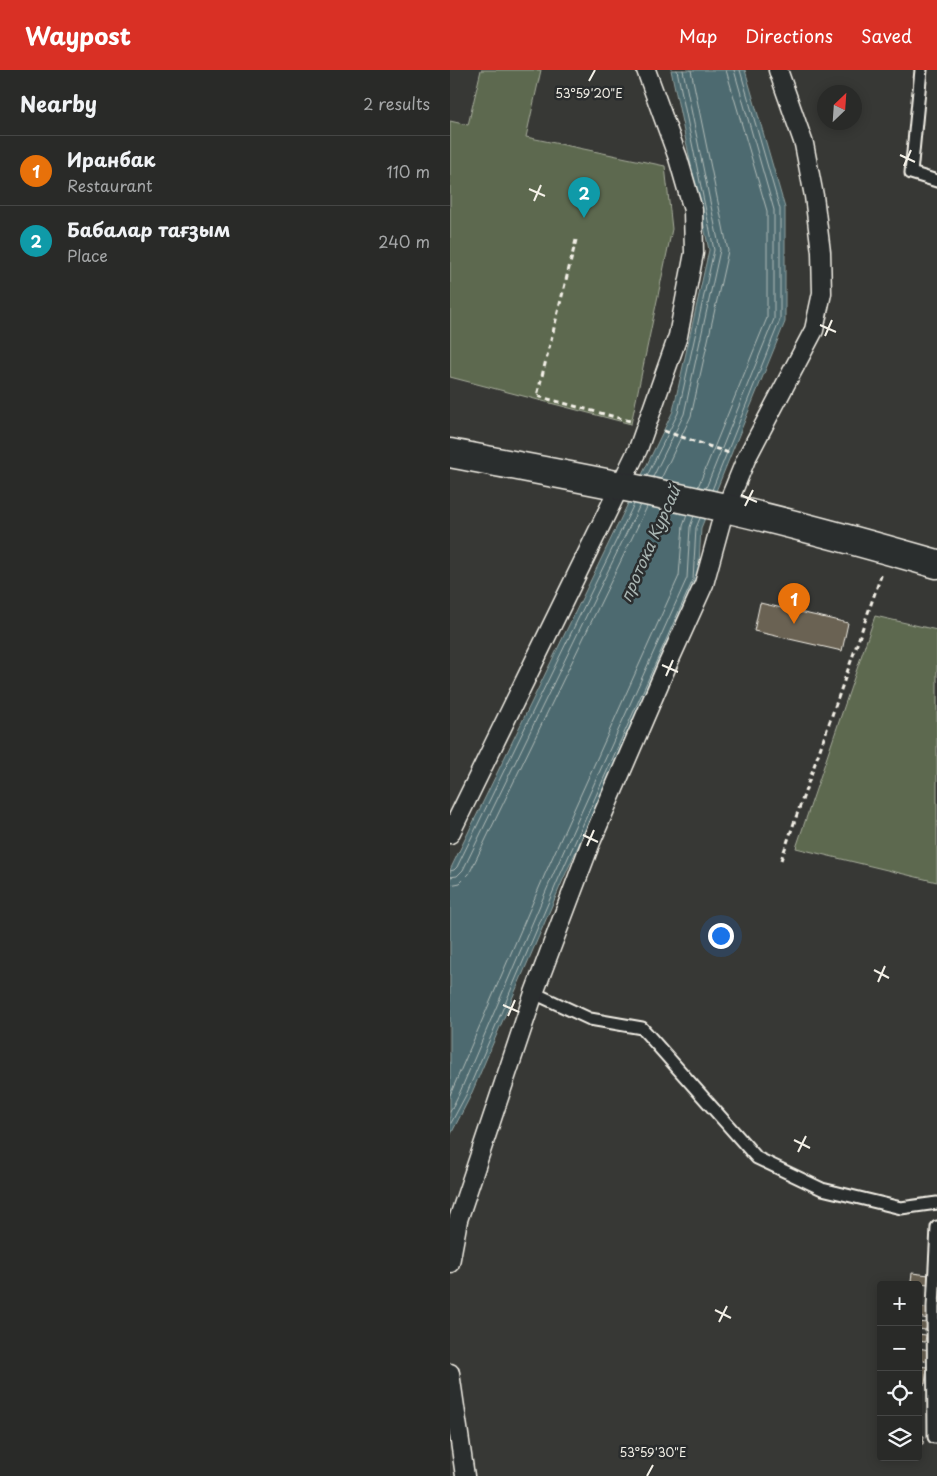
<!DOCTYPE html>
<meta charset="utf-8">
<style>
:root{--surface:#292a28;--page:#313230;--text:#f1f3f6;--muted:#a5a7a8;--line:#454645;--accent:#d93025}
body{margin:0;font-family:"Playpen Sans",sans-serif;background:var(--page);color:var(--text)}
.controls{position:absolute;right:15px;bottom:15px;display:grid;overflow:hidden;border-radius:5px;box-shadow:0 2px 12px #0003}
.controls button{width:45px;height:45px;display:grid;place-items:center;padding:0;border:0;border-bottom:1px solid var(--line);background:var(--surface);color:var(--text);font:25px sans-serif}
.compass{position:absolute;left:367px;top:15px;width:45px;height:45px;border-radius:50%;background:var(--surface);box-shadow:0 2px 12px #0003;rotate:25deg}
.you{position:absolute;left:270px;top:865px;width:18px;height:18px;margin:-12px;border:4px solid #fff;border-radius:50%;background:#1a73e8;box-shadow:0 0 0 8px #1a73e833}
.badge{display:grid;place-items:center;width:32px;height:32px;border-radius:50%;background:var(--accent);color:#fff;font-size:16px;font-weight:700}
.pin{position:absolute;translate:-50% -41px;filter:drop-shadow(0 1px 2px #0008)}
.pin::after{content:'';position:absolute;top:26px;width:18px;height:15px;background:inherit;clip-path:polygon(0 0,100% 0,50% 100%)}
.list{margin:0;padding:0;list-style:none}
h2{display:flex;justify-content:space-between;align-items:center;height:65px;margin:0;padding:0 20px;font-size:21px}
h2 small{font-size:16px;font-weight:400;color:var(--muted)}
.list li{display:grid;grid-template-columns:32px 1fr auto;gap:15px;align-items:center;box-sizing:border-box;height:70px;padding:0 20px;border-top:1px solid var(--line)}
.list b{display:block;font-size:19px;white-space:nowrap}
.list p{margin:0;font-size:16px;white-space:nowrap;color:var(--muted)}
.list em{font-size:16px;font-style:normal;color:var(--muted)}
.icon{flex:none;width:28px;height:28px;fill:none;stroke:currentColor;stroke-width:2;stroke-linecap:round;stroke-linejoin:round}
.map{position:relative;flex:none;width:487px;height:1406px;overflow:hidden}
header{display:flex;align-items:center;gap:30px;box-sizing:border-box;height:70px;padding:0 25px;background:var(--accent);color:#fff}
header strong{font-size:24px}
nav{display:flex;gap:28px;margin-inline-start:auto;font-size:18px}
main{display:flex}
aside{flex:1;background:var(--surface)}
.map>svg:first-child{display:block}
</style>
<header>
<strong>Waypost</strong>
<nav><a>Map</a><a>Directions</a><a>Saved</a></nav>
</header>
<main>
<aside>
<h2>Nearby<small>2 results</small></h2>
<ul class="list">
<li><span class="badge" style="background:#e8710a">1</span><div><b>Иранбак</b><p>Restaurant</p></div><em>110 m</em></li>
<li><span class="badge" style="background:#0f9aa8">2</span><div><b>Бабалар тағзым</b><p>Place</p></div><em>240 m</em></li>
</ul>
</aside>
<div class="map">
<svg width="487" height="1406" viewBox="0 0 487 1406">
<rect width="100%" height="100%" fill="#373835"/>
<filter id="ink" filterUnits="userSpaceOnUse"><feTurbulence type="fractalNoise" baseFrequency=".02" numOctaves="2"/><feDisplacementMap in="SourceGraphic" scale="10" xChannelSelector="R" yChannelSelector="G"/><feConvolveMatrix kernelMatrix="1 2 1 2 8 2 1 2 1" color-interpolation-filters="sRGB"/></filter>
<g filter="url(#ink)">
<g fill="#5d6950" stroke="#a8ad9c">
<polygon points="31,0 91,0 76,67 215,96 222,159 181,354 0,307 0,51 18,55"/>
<polygon points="425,546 487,560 487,812 346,778"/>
</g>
<polygon fill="#4d6b70" stroke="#90a1a0" points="221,0 295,0 335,138 335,252 251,458 248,511 112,812 20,1027 0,1066 0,800 223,341 259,180"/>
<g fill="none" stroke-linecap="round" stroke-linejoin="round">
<g stroke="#b1bbb8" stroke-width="1">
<polyline points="197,406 228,343 264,180 227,0"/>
<polyline points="203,407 234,344 270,180 233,0"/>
<polyline points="211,409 241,346 278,181 241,0"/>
<polyline points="248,417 317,248 317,141 276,0"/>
<polyline points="256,418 324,249 324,140 284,0"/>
<polyline points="262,420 330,250 330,139 290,0"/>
<polyline points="0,801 4,800 7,797 184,434"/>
<polyline points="0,807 7,806 13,800 190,435"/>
<polyline points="0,815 10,813 19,804 197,437"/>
<polyline points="0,1025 95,804 229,506 233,456 237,445"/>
<polyline points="0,1042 10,1022 102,807 237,508 240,457 244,446"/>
<polyline points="0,1055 16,1025 108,810 243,510 246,458 250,448"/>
</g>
</g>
<g fill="#6b6253" stroke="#f4f1e8">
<polygon points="310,533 398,553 392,581 304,561"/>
<polygon points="462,1203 479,1205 478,1214 461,1212"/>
<polygon points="468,1237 480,1239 478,1249 468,1247"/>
<polygon points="468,1252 477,1253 476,1260 468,1259"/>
<polygon points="468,1264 476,1265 475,1272 468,1271"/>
<polygon points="468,1278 479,1280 477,1291 468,1290"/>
<polygon points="468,1296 477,1297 475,1314 468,1314"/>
<polygon points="468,1365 474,1366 473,1374 468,1374"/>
</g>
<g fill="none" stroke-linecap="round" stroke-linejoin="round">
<defs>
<g id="service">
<polyline points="471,0 461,103 487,111"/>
<polyline points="84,923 140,949 192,958 307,1088 372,1119 451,1138 487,1133"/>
<polyline points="487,1157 483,1237 484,1367 487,1367"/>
</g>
<g id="pedestrian">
<polyline points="276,438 296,389 364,260 372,223 371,182 364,126 354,74 328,0"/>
<polyline points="0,764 188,379 228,266 244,183 243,140 228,88 196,0"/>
<polyline points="0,1193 8,1150 84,923 141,772 216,598 254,514 271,452"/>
<polyline points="0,1303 15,1406"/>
</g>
<path id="tertiary" d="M0,383c92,18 184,34 275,55 71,16 142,36 212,56"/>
</defs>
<use href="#service" stroke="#f4f1e8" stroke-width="15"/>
<use href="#pedestrian" stroke="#f4f1e8" stroke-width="21"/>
<use href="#tertiary" stroke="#f4f1e8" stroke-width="31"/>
<g stroke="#f4f1e8" stroke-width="3" stroke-dasharray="5 4" stroke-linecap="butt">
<polyline points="126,170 87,326 180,351"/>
<polyline points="214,361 279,383"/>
<polyline points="331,790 432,503"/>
</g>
<use href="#service" stroke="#2a2d2e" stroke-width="11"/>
<use href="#pedestrian" stroke="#2a2d2e" stroke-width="18"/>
<use href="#tertiary" stroke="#2a2d2e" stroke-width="28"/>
</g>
</g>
<path fill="none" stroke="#f4f1e8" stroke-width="2" d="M139,11l6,-11M450,85l15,7M454,96l7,-16M79,119l16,7M84,131l7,-16M370,255l16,7M375,266l7,-16M291,425l16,7M295,436l8,-16M212,595l16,7M216,606l7,-16M133,765l15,7M137,776l7,-16M424,900l15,8M428,912l7,-16M53,935l16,7M58,946l7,-16M344,1070l16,8M348,1082l8,-16M265,1240l16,8M269,1252l8,-16M197,1406l6,-11"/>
<g text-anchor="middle" stroke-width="5" stroke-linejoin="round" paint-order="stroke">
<g font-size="16" font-style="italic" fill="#a9b5b2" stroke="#2a2d2e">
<text transform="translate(200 474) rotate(-66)" y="6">протока Курсай</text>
</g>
</g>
<g font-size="12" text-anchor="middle" fill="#f4f1e8" stroke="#2a2d2e" stroke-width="5" stroke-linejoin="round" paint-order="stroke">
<text x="139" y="28">53°59'20"E</text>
<text x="203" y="1387">53°59'30"E</text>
</g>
</svg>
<div class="controls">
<button>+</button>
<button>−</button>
<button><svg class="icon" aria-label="locate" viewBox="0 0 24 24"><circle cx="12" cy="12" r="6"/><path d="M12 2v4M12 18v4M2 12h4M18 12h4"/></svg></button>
<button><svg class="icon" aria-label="layers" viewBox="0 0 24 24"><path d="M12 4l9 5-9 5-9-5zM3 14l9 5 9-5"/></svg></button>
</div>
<svg class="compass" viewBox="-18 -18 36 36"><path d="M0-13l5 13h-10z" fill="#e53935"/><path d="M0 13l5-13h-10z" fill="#a5a7a8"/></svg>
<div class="you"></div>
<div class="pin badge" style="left:344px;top:554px;background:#e8710a">1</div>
<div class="pin badge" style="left:134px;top:148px;background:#0f9aa8">2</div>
</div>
</main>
